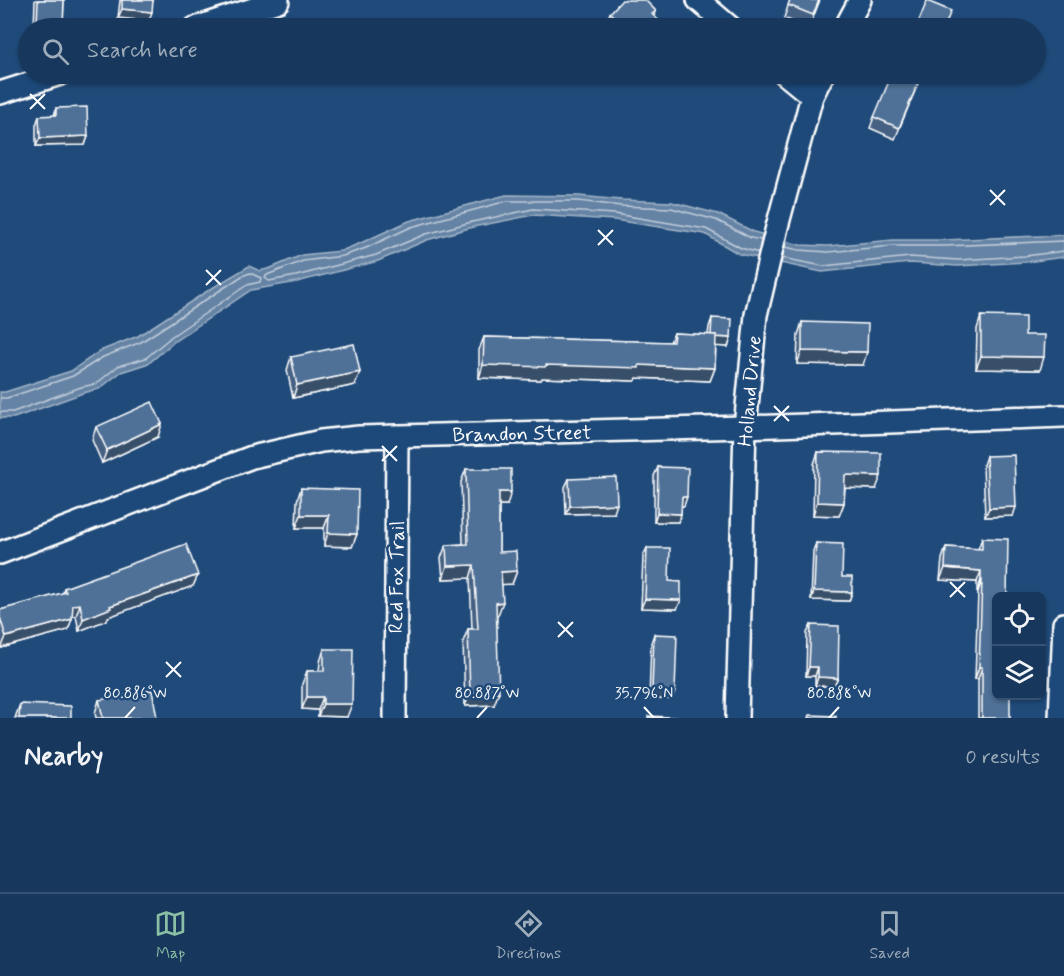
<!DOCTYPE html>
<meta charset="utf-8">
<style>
:root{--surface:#17385c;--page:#244365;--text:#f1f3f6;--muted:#9eacbb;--line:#365272;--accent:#8abfa5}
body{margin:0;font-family:Mynerve,sans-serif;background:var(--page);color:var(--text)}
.controls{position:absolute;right:18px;bottom:18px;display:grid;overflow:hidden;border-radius:9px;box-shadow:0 2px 4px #0004}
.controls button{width:54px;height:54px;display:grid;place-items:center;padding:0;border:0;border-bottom:2px solid var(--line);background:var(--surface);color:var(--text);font:30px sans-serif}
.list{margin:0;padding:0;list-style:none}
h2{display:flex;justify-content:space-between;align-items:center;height:78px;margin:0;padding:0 24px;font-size:26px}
h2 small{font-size:20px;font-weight:400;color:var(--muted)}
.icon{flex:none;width:33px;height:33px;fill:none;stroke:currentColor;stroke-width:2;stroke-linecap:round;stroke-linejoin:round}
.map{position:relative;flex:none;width:1064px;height:718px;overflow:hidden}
.search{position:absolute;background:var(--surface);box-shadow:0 2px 4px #0004;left:18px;right:18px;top:18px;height:66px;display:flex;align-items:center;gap:15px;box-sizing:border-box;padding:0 21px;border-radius:33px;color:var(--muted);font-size:22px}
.sheet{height:174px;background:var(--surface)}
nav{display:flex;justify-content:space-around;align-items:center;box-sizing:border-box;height:84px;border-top:2px solid var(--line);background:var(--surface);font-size:16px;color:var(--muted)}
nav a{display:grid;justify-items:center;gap:3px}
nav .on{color:var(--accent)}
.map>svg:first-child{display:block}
</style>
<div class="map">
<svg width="1064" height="718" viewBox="0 0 1064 718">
<rect width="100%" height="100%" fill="#1f4a7a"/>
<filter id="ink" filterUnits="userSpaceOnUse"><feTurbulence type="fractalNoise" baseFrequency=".0167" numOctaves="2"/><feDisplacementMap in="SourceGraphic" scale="12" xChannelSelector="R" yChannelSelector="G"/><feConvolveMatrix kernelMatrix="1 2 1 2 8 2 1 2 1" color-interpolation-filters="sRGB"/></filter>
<g filter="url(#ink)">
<polygon fill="#6583a4" stroke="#a3b5c8" stroke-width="1.5" points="506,195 579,196 621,200 672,202 718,214 754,232 800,245 828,246 893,240 944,240 1064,235 1064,257 1026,262 958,266 910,263 822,272 739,254 705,234 614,220 533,215 473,227 427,240 378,261 297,282 251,290 175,341 149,363 121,372 99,389 83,393 14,418 0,418 0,392 5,392 71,371 100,351 138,336 209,290 249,266 260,271 271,268 302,255 341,251 363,242 409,221"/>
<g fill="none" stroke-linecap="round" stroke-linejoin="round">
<g stroke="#c1cddb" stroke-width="1.5">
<polyline points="785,247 799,250 828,252 893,246 944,246 1064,241"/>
<polyline points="759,253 741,248 706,229 615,214 533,209 472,222 426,234 376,255 296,276 269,281 265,278 267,275 303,261 343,256 366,248 411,227 507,201 578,201 621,206 671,208 716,220 751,238 761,240"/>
<polyline points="782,258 823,266 910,257 958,260 1025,256 1064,251"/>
<polyline points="0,398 7,398 73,376 103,357 141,342 242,276 250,273 261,278 260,282 247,285 172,336 146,358 118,366 96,384 81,387 13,412 0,412"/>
</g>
<defs>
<g id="minor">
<polyline points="698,0 731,28"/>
<polyline points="195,28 278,1 278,0"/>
<polyline points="845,28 860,0"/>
<polyline points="785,74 812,96"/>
<polyline points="0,93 60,74"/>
<polyline points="0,553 252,457 321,441 359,437 745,427 1064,416"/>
<polyline points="395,718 397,436"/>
<polyline points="737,718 745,427 756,315 777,227 812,96 823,74"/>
<polyline points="1060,718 1064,624"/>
</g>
</defs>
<use href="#minor" stroke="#fff" stroke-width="26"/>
<use href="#minor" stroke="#1f4a7a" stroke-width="21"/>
</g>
<g fill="#456182" stroke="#fff" stroke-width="1.5">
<polygon points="35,0 64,0 63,25 62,28 34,28"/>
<polygon points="120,0 153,0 149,21 118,18"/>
<polygon points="790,0 820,0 809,28 784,18"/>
<polygon points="656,11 654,16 666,28 609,28 605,25 610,13"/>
<polygon points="922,74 895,139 870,128 874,117"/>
<polygon points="56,108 88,136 85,145 36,146 36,125 39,116 54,116"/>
<polygon points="981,316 1025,335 1040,370 976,369 977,329"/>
<polygon points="712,318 731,338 728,347 716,346 715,368 710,381 636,378 635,381 542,378 541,380 479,378 479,350 484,337 670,342 674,333 708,335 709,327"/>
<polygon points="802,322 863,365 797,364 798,335"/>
<polygon points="291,357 355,385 293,398 287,370"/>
<polygon points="96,427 158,437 102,463 92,440"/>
<polygon points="818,452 876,489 845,488 844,503 839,516 813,515 814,464"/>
<polygon points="986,456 1013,516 985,517 983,465"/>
<polygon points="658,467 684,506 681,506 681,514 678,522 654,522 654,476"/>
<polygon points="466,469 507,505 499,505 499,552 517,571 512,584 502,584 498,615 497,615 494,705 465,706 463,642 468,629 472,629 470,578 443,579 441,558 446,545 463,544 461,482"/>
<polygon points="569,479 614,513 566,514 565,487"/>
<polygon points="301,488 357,534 352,547 324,546 324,528 296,528 297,501"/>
<polygon points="982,538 996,597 1010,718 978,718 978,679 975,679 978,592 977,592 977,582 940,580 942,559 946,547 978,549"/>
<polygon points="816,543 842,577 852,592 849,601 811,600 813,551"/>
<polygon points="647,548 677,609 641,608 643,556"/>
<polygon points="198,575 193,586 108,617 107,620 79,631 76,616 72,616 68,630 1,648 0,643 0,610 63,593 64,588"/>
<polygon points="811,625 838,678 834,686 815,686 815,676 806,676 807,633"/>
<polygon points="654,634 672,699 649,699 651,643"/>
<polygon points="324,649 347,717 318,716 318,710 302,709 302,684 307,671 319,671 320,662"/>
<polygon points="99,700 157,718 96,718 95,713"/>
<polygon points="20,704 71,718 15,718"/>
</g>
<g fill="#384f6a" stroke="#fff" stroke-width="1.5">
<polygon points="122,9 152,12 149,21 118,18"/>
<polygon points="37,24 63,25 62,28 35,28"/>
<polygon points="88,136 85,145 36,146 40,138"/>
<polygon points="711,337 731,338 728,347 708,346"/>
<polygon points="802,351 867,352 863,365 797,364"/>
<polygon points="981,356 1044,357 1040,370 976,369"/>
<polygon points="483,365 639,365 715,368 710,381 636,378 635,381 542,378 541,380 479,378"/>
<polygon points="360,372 355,385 293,398 297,385"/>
<polygon points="162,424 158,437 102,463 107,450"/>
<polygon points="845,475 881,476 876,489 840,488"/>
<polygon points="499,492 511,492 507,505 494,505"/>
<polygon points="682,497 687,497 684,506 678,506"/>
<polygon points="817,502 844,503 839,516 813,515"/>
<polygon points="617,504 614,513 566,514 570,506"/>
<polygon points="1016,507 1013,516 985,517 989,508"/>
<polygon points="657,513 681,514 678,522 654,522"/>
<polygon points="301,515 329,515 324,528 296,528"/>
<polygon points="328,533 357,534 352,547 324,546"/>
<polygon points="474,565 470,578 443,579 447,566"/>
<polygon points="945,568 981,571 977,582 940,580"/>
<polygon points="517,571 512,584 497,585 501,572"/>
<polygon points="198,575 193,586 108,617 107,620 79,631 83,619 110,606"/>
<polygon points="981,580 982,580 978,592 977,592"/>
<polygon points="814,591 852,592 849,601 811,600"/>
<polygon points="645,599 681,600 677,609 641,608"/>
<polygon points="503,602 498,615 492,616 496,603"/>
<polygon points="80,604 76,616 68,616 73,605"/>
<polygon points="72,619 68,630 1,648 6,637"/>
<polygon points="809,667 818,667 815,676 806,676"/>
<polygon points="979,667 982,667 978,679 975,679"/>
<polygon points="818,677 838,678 834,686 815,686"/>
<polygon points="652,690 675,691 672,699 649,699"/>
<polygon points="499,692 494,705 465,706 470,693"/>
<polygon points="307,697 323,697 318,710 302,709"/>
<polygon points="323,704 352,704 347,717 318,716"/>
</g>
<g fill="#507197" stroke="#fff" stroke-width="1.5">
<polygon points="38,0 64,0 63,25 37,24"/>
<polygon points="122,0 153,0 152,12 122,9"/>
<polygon points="622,0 645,0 656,11 652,14 666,28 627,28 610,13"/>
<polygon points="790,0 819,0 813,15 788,5"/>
<polygon points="927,1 951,11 944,28 916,28"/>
<polygon points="892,74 922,74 899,128 874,117"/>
<polygon points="87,107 88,136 40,138 39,116 56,115 56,108"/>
<polygon points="981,316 1025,317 1025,335 1045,335 1044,357 981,356"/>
<polygon points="712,318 732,319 731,338 716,337 716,335 711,335"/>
<polygon points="802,322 868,324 867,352 802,351"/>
<polygon points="674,333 716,335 715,368 639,365 639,368 546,365 545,367 483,365 484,337 673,342"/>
<polygon points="354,344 360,372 297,385 291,357"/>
<polygon points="152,402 162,424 107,450 96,427"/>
<polygon points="818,452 881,453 881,476 845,475 844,503 817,502"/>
<polygon points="1014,455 1016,507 989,508 986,456"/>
<polygon points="658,467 688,468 687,497 682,497 681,514 657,513"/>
<polygon points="466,469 511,469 511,492 499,492 499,552 516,551 517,571 501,572 503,602 496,603 499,692 470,693 468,629 478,629 474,565 447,566 446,545 468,544"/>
<polygon points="616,477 617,504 570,506 569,479"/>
<polygon points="301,488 358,490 357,534 328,533 329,515 301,515"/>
<polygon points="982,538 1008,539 1007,597 996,597 996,696 1010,696 1010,718 982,718 982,667 979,667 982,580 981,580 981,571 945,568 946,547 982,549"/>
<polygon points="816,543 843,544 842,577 852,577 852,592 814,591"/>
<polygon points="186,544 198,575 110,606 111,608 83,619 80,604 73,605 72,619 6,637 0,617 0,610 66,592 64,588"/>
<polygon points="647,548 670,548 669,581 681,582 681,600 645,599"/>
<polygon points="811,625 839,626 838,678 818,677 818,667 809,667"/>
<polygon points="654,634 677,635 675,691 652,690"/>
<polygon points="324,649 353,649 352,704 323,704 323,697 307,697 307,671 324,671"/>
<polygon points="152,690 157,718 103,718 99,700"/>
<polygon points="20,704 71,706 71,718 19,718"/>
<polygon points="810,715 836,716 836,718 809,718"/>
<polygon points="648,716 691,718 648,718"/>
</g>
</g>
<path fill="none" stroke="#fff" stroke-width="2" d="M30,94l15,15M30,109l15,-15M990,190l15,15M990,205l15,-15M598,230l15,15M598,245l15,-15M206,270l15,15M206,285l15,-15M774,406l15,15M774,421l15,-15M382,446l15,15M382,461l15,-15M950,582l15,15M950,597l15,-15M558,622l15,15M558,637l15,-15M166,662l15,15M166,677l15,-15M644,707l10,11M125,718l10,-11M477,718l10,-11M829,718l10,-11"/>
<g text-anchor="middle" stroke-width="5" stroke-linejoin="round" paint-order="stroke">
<g font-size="20" fill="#fff" stroke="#1f4a7a">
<text transform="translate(749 391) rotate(-85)" y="7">Holland Drive</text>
<text transform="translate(522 433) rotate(-1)" y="7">Brandon Street</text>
<text transform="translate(396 577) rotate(-89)" y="7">Red Fox Trail</text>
</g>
</g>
<g font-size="15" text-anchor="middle" fill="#fff" stroke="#1f4a7a" stroke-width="5" stroke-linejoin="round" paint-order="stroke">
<text x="135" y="698">80.886°W</text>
<text x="487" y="698">80.887°W</text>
<text x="644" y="698">35.796°N</text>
<text x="839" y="698">80.888°W</text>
</g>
</svg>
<div class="controls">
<button><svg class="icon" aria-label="locate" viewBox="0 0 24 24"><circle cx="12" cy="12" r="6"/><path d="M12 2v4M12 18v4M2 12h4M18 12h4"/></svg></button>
<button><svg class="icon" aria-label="layers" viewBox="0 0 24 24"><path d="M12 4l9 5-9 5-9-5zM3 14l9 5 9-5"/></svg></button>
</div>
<div class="search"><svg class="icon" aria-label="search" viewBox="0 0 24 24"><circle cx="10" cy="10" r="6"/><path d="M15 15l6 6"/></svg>Search here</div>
</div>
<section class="sheet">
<h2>Nearby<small>0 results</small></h2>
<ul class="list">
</ul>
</section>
<nav>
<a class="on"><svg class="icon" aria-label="map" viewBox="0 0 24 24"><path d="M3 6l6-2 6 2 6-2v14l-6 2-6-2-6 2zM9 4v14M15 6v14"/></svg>Map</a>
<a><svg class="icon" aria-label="directions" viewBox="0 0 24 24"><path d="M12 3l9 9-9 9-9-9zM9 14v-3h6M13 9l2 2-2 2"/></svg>Directions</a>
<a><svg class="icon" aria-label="saved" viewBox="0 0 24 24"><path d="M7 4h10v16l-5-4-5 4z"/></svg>Saved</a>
</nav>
